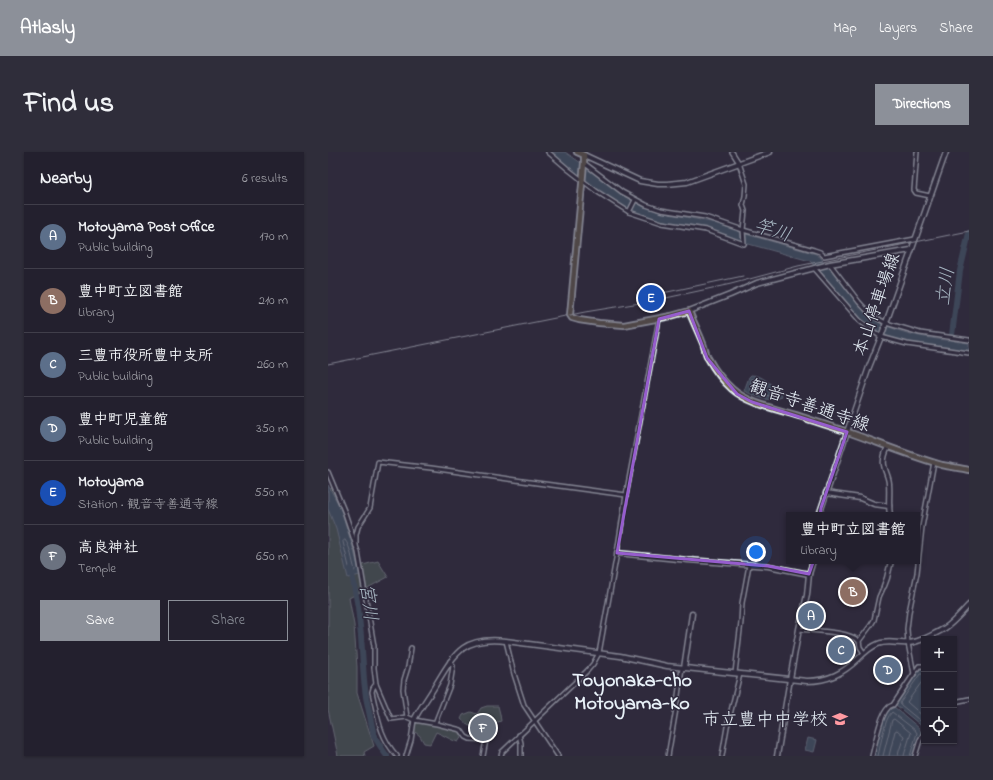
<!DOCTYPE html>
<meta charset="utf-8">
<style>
:root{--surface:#23202e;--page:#2f2d3a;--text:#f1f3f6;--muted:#a3a3aa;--line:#403e4a;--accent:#8c9099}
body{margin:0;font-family:"Indie Flower","Klee One",sans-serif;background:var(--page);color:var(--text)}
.controls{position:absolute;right:12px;bottom:12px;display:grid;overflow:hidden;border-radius:0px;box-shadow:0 1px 3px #0004}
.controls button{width:36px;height:36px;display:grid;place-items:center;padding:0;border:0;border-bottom:1px solid var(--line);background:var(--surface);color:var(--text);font:20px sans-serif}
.you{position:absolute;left:428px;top:400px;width:14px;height:14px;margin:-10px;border:3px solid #fff;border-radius:50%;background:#1a73e8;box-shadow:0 0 0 6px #1a73e833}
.badge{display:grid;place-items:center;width:26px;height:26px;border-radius:50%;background:var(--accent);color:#fff;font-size:13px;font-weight:700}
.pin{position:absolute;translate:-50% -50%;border:2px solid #fff;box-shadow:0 1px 4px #0006}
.popup{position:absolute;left:458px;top:360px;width:134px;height:52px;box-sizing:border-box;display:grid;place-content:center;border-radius:0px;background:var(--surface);filter:drop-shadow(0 1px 3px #0005);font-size:13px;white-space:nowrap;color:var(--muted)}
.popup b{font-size:15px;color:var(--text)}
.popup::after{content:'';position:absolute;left:50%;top:100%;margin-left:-8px;border:8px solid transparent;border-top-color:var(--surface)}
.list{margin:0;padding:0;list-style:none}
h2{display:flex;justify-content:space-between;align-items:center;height:52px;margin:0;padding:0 16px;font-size:17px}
h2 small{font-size:13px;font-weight:400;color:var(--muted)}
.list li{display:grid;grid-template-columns:26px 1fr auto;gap:12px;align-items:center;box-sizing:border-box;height:64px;padding:0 16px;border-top:1px solid var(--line)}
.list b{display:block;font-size:15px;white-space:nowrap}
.list p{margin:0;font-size:13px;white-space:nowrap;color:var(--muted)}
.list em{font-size:13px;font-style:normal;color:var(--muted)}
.actions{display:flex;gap:8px;padding:12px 16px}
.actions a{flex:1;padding:9px 0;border:1px solid var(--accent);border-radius:0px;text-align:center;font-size:14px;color:var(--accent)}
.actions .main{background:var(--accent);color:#fff}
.icon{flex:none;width:22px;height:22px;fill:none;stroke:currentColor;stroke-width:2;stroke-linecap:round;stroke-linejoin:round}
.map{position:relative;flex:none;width:641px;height:604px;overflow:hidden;border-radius:0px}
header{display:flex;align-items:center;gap:24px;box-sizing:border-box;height:56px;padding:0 20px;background:var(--accent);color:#fff}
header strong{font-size:19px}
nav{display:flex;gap:22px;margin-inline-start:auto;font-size:14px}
.intro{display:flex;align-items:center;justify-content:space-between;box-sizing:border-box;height:96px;padding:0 24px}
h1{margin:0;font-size:28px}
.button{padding:10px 18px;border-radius:0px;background:var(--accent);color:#fff;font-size:14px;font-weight:700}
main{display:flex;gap:24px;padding:0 24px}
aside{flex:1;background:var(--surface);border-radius:0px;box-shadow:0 1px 3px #0004}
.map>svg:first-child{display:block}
</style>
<header>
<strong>Atlasly</strong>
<nav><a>Map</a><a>Layers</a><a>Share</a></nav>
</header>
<div class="intro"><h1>Find us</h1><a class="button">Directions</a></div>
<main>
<aside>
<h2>Nearby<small>6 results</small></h2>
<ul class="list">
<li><span class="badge" style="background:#5c6f8a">A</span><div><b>Motoyama Post Office</b><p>Public building</p></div><em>170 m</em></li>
<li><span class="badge" style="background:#8d6e63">B</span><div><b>豊中町立図書館</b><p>Library</p></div><em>210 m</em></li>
<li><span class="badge" style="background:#5c6f8a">C</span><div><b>三豊市役所豊中支所</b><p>Public building</p></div><em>260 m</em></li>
<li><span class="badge" style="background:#5c6f8a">D</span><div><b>豊中町児童館</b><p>Public building</p></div><em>350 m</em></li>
<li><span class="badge" style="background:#1a4fb4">E</span><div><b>Motoyama</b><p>Station · 観音寺善通寺線</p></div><em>550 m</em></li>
<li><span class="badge" style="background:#6b7280">F</span><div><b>高良神社</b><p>Temple</p></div><em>650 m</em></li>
</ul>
<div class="actions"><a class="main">Save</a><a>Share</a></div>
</aside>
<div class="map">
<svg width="641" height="604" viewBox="0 0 641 604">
<rect width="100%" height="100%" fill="#2f2a3d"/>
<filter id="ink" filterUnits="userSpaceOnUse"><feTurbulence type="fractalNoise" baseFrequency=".025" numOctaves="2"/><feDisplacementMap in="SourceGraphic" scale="8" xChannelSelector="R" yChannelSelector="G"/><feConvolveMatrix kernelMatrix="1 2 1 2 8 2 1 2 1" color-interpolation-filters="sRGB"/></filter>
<g filter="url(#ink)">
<g fill="#596a63" stroke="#a0aeae">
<polygon points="4,336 26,392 31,414 50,409 60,425 21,446 26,473 29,515 29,541 46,594 36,600 37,604 10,604 0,557 0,338"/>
<path d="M159,554h11l2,8 1,7c-12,5 -20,1 -32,5l-8,-7 2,-4 8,-3 6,2 4,-6z"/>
<path d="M92,570l40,9 3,4 -5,7c-8,-2 -14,-7 -22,-10l-6,12 -6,-1 -4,-7 -6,-5 1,-7z"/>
</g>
<g fill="#50697a" stroke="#8d9fac">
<path d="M222,0h15l16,11 32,25 20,13 26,11 57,11 26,10 74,21 5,4c12,14 23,29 35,43 4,5 8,10 13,14 26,21 68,24 100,28v9l-62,-9 -29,-10 -17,-13 -51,-59 -65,-18 -39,-14 -38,-6 -40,-13 -26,-16z"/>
<path d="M423,223c14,0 18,11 30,15l1,7c-15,6 -24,0 -38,-6l5,-14z"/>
<polygon points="0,333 12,355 26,399 32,423 20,426 8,377 0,357"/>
<polygon points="591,517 596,518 596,576 568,553 567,551"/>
<path d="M565,554l26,22 2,5 -4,11 -4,12h-39c2,-11 7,-38 14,-46 1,-2 3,-3 5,-4z"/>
<polygon points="480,586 489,588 486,600 477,598"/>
</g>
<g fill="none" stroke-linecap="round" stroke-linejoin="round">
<g stroke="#abbbc6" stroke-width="1">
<path d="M424,227c9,0 16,9 24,13v3c-8,3 -18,-2 -26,-5v-2z"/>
<path d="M17,388c6,7 7,21 10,30l-2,3 -3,-2 -7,-29z"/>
<polyline points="596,522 592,522 572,551 573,553 596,572"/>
<polyline points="596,527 579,550 596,565"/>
<path d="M550,604c3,-12 6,-37 14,-44l23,18 2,3 -7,23"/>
<polyline points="555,604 564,568 566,567 583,581 577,600 576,604"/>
<polyline points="561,604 567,579 569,578 576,584 571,599 570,604"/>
</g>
<g stroke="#50697a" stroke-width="6">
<polyline points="623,191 632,119 641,81"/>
<polyline points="23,417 30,455 33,484 36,528 38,545 46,584 56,600 59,604"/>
</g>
<defs>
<g id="street">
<polyline points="220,0 241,18 268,39 301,60 334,71 378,78 416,92 415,78 417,59 415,53 417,44 418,32 411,11 404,0"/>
<polyline points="589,0 586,38 588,41 602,44"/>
<polyline points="256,11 294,40 318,53 333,58 377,65 415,78 486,98 492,100 496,104 587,87"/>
<polyline points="301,60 307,48"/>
<polyline points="502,112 531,150 543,163 558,171 592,181 641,188"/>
<polyline points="486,116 532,169 553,185 579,192 641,201"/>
<path d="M0,320l17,41 13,39 16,94v22l2,16 -3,4 -1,4c6,25 7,44 25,64"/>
<polyline points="28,394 28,383 30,375 42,356 50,310 103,316 209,331 298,343"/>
<path d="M471,477c15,2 49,2 60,12"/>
<polyline points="178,489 186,522 196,553 230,604"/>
<polyline points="83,496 80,515 76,528 75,537 79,565 86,568 109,572 133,578 138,585 142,587 158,588 155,604"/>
<polyline points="536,501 532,495 531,489 543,473 546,468 551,445 556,434"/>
<polyline points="407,521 413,470 414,451 421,413"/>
<polyline points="586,522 580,491 579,477 581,460 589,421 594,375 606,310"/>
<polyline points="48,532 63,567 79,565"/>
<polyline points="626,550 641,547"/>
<polyline points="107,571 122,533 125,514 122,509"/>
<polyline points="191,583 193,591 193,604"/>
<polyline points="78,604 83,588 86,568"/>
<polyline points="173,604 174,600 259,519 265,512 271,501 289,401 298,343 331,167"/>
<polyline points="340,604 348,557 354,516"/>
<polyline points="394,604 399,575 412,522"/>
<path d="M544,604c3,-11 8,-41 16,-48 1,-2 3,-2 5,-3l26,-39h5"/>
<polyline points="587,604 592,588 596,581"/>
</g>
<g id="secondary">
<polyline points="256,3 312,29 330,32 339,32 359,30 442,0"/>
<polyline points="361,159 402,143 429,131 502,112 583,98"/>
<path d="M560,295c-3,6 -5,12 -4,18 1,7 5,12 5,19 1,10 -1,20 1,31"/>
<polyline points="498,341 532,346 546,352 561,354"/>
<polyline points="491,363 541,215 553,185 618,0"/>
<polyline points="289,401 360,408 440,414 481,422"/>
<polyline points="556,434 559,426 563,409"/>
<polyline points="356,516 364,462"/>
<path d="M86,568c6,-12 14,-22 21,-34 20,-33 28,-50 71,-45l114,15 47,10 140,15c22,0 36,-8 51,-22 6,-6 12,-12 20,-15 10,-4 20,0 30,-1 6,0 12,-3 18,-5 6,-3 13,-6 19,-10 9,-6 16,-15 24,-23"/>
<polyline points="449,604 462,527 471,477 479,443 481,422 485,409"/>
</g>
<path id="primary" d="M249,0l7,3v8l-14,152 2,3 7,2 20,3 25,2 47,-9 18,-5c4,10 9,20 13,30 3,6 3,12 6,17 6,11 15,23 24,31 18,16 50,21 73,29 14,5 28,9 43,14 31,11 62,24 94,33 9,2 18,3 27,5"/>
</defs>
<use href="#street" stroke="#e8f1f8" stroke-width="6"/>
<use href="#secondary" stroke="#e8f1f8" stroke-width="7"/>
<use href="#primary" stroke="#e8f1f8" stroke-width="8"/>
<use href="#street" stroke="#2f2a3d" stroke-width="3"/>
<use href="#secondary" stroke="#2f2a3d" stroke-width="4"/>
<use href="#primary" stroke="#746b55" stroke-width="4.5"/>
<g stroke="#e8f1f8" stroke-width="1">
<polyline points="311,146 415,124"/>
<polyline points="0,212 257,160 324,149 403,132 470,114 641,79"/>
</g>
</g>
</g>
<path d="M0 0H641V604H0ZM361,159l18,47 30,36 15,8 95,30 -26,76 -5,46 -7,20 -41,-8 -151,-13 42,-234z" fill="#2f2a3d" fill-opacity=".55" fill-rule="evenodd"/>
<path fill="none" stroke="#965dcd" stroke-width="3" stroke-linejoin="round" d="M361,159l18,47 30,36 15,8 95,30 -26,76 -5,46 -7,20 -41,-8 -151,-13 42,-234z"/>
<defs>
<symbol id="school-bare" viewBox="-9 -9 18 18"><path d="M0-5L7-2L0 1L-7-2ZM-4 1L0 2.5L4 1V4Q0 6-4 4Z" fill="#ff9aa2" stroke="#2f2a3d" stroke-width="2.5" paint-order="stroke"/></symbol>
</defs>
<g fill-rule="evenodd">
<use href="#school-bare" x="501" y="556" width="22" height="22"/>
</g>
<g text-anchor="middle" stroke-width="3" stroke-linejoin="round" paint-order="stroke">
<g font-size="18" fill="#e8f1f8" stroke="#2f2a3d">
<text transform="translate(548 152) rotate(-71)" y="6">本山停車場線</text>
<text transform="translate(482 253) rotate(19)" y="6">観音寺善通寺線</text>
</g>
<g font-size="18" fill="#e8f1f8" stroke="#2f2a3d" text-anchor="end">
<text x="500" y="573">市立豊中中学校</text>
</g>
<g font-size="19" font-style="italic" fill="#abbbc6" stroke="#2f2a3d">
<text transform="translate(445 77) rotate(17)" y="7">竿川</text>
<text transform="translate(616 134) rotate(-82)" y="7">立川</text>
<text transform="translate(42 450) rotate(83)" y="7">宮川</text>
</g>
<g font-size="20" font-weight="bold" fill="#e8f1f8" stroke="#2f2a3d">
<text x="304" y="534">Toyonaka-cho<tspan x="304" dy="23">Motoyama-Ko</tspan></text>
</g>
</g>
</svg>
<div class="controls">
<button>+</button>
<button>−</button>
<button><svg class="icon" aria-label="locate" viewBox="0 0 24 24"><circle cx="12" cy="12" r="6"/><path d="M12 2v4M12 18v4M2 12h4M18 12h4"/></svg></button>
</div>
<div class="you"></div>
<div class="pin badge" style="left:483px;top:464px;background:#5c6f8a">A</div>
<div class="pin badge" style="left:525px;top:440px;background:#8d6e63">B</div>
<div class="popup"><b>豊中町立図書館</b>Library</div>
<div class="pin badge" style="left:513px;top:498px;background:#5c6f8a">C</div>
<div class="pin badge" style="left:560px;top:518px;background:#5c6f8a">D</div>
<div class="pin badge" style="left:323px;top:146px;background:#1a4fb4">E</div>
<div class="pin badge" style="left:155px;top:576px;background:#6b7280">F</div>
</div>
</main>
